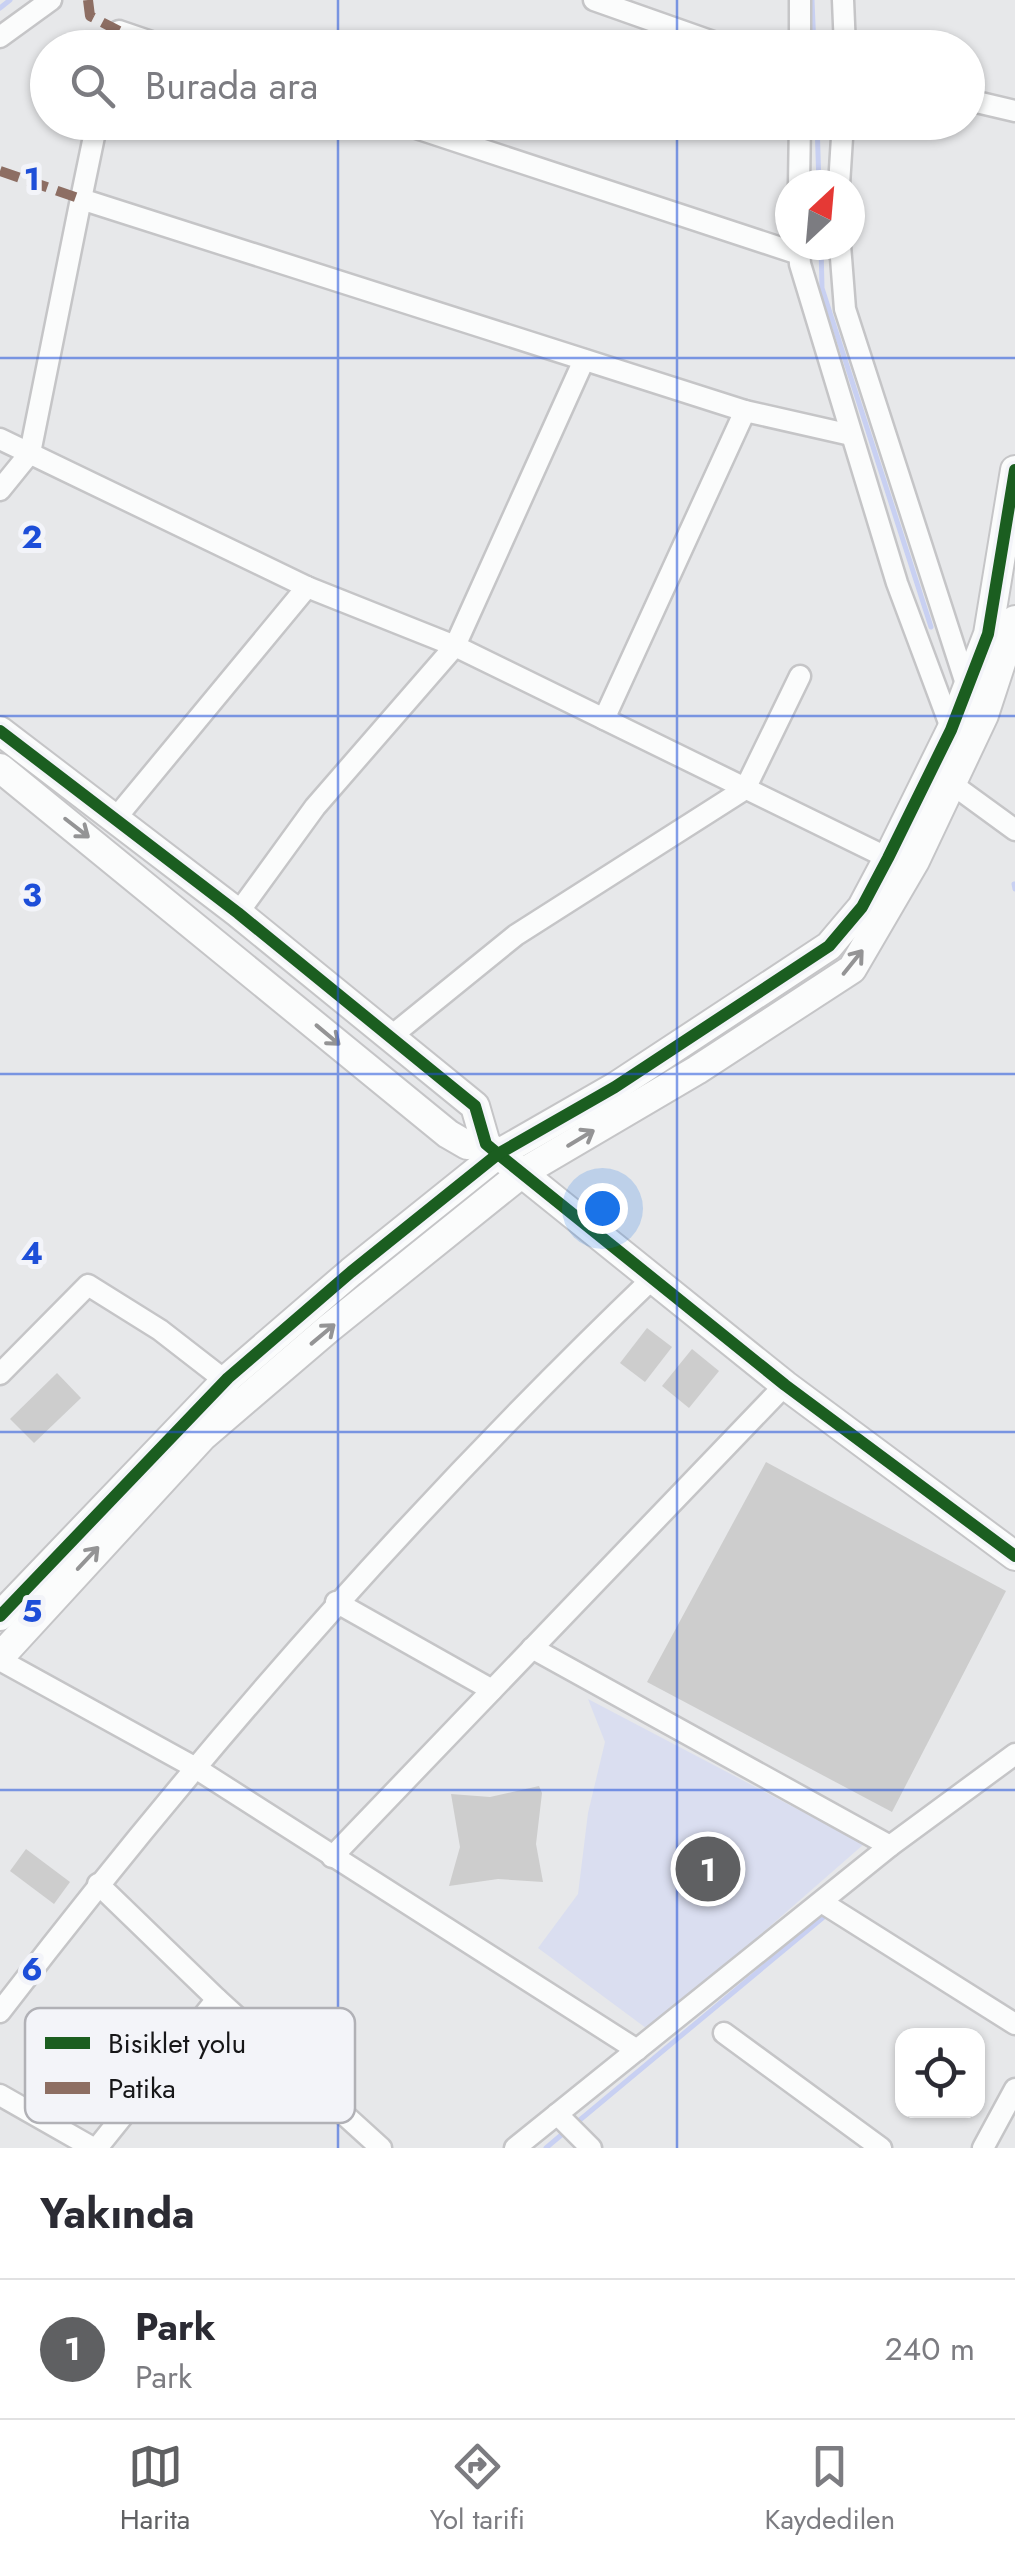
<!DOCTYPE html>
<html lang="tr">
<meta charset="utf-8">
<style>
:root{--surface:#fff;--page:#f7f7f7;--text:#2b2b33;--muted:#7c7c81;--line:#e1e1e2;--accent:#5f6062}
body{margin:0;font-family:Jost,sans-serif;background:var(--page);color:var(--text)}
.controls{position:absolute;right:30px;bottom:30px;display:grid;overflow:hidden;border-radius:20px;box-shadow:0 2px 8px #0004}
.controls button{width:90px;height:90px;display:grid;place-items:center;padding:0;border:0;border-bottom:2px solid var(--line);background:var(--surface);color:var(--text);font:50px sans-serif}
.compass{position:absolute;left:775px;top:170px;width:90px;height:90px;border-radius:50%;background:var(--surface);box-shadow:0 2px 8px #0004;rotate:26deg}
.you{position:absolute;left:602px;top:1208px;width:35px;height:35px;margin:-25px;border:8px solid #fff;border-radius:50%;background:#1a73e8;box-shadow:0 0 0 15px #1a73e833}
.badge{display:grid;place-items:center;width:65px;height:65px;border-radius:50%;background:var(--accent);color:#fff;font-size:32px;font-weight:700}
.pin{position:absolute;translate:-50% -50%;border:5px solid #fff;box-shadow:0 2px 10px #0006}
.list{margin:0;padding:0;list-style:none}
h2{display:flex;justify-content:space-between;align-items:center;height:130px;margin:0;padding:0 40px;font-size:42px}
h2 small{font-size:32px;font-weight:400;color:var(--muted)}
.list li{display:grid;grid-template-columns:65px 1fr auto;gap:30px;align-items:center;box-sizing:border-box;height:140px;padding:0 40px;border-top:2px solid var(--line)}
.list b{display:block;font-size:38px;white-space:nowrap}
.list p{margin:0;font-size:32px;white-space:nowrap;color:var(--muted)}
.list em{font-size:32px;font-style:normal;color:var(--muted)}
.icon{flex:none;width:55px;height:55px;fill:none;stroke:currentColor;stroke-width:2;stroke-linecap:round;stroke-linejoin:round}
.map{position:relative;flex:none;width:1015px;height:2148px;overflow:hidden}
.search{position:absolute;background:var(--surface);box-shadow:0 2px 8px #0004;left:30px;right:30px;top:30px;height:110px;display:flex;align-items:center;gap:25px;box-sizing:border-box;padding:0 35px;border-radius:55px;color:var(--muted);font-size:38px}
.sheet{height:270px;background:var(--surface)}
nav{display:flex;justify-content:space-around;align-items:center;box-sizing:border-box;height:140px;border-top:2px solid var(--line);background:var(--surface);font-size:28px;color:var(--muted)}
nav a{display:grid;justify-items:center;gap:5px}
nav .on{color:var(--accent)}
.map>svg:first-child{display:block}
</style>
<div class="map">
<svg width="1015" height="2148" viewBox="0 0 1015 2148">
<rect width="100%" height="100%" fill="#e7e8ea"/>
<polygon fill="#dadef0" points="588,1699 864,1844 650,2031 538,1948 578,1894 588,1813 605,1742"/>
<g fill="none" stroke-linecap="round" stroke-linejoin="round">
<g stroke="#c8d0f2" stroke-width="5">
<polyline points="812,0 814,48"/>
<polyline points="0,8 10,0"/>
<polyline points="817,122 819,185"/>
<polyline points="821,245 822,288 931,627"/>
<polyline points="1014,884 1015,889"/>
<polyline points="575,2124 826,1915"/>
<polyline points="546,2148 566,2131"/>
</g>
</g>
<g fill="#cdcdcd">
<polygon points="647,1328 672,1347 645,1382 620,1363"/>
<polygon points="692,1349 719,1371 689,1408 662,1386"/>
<polygon points="57,1373 81,1398 34,1443 10,1419"/>
<polygon points="766,1462 1006,1591 892,1812 647,1682"/>
<polygon points="539,1786 542,1793 536,1844 543,1882 498,1879 449,1886 460,1847 451,1794 490,1797"/>
<polygon points="26,1849 70,1882 54,1904 10,1871"/>
</g>
<g fill="none" stroke-linecap="round" stroke-linejoin="round">
<defs>
<g id="street">
<polyline points="594,0 730,48"/>
<polyline points="843,0 845,48"/>
<polyline points="0,37 51,0"/>
<polyline points="115,48 119,31 169,48"/>
<polyline points="800,48 800,0"/>
<polyline points="968,100 1015,111"/>
<polyline points="398,122 799,254"/>
<polyline points="799,185 800,122"/>
<polyline points="839,185 843,122"/>
<polyline points="81,199 97,122"/>
<polyline points="799,245 800,264 897,583 953,733"/>
<polyline points="840,245 845,309 969,693"/>
<polyline points="0,439 307,587 455,646 888,858"/>
<polyline points="0,490 30,453 81,199 745,411 851,435"/>
<polyline points="604,719 745,411"/>
<polyline points="952,784 1015,830"/>
<polyline points="115,819 307,587"/>
<polyline points="238,913 315,807 455,646 584,360"/>
<polyline points="389,1038 516,935 745,789 800,676"/>
<polyline points="0,1374 88,1285 160,1330 227,1382"/>
<polyline points="336,1602 492,1690"/>
<polyline points="532,1648 890,1846"/>
<polyline points="0,1660 194,1767 637,2050"/>
<polyline points="332,1857 785,1385"/>
<polyline points="98,1884 217,1999 381,2148"/>
<polyline points="823,1903 1015,2024"/>
<path d="M0,2012c200,-261 415,-506 653,-734"/>
<polyline points="724,2033 881,2148"/>
<polyline points="0,2095 93,2148"/>
<polyline points="557,2114 591,2148"/>
<polyline points="97,2148 217,1999"/>
<polyline points="515,2148 890,1846 1015,1754"/>
<polyline points="983,2148 1015,2089"/>
</g>
<g id="secondary">
<polyline points="0,731 238,913 475,1106 486,1144 498,1154 785,1385 1015,1556"/>
<polyline points="0,768 448,1134 467,1145 486,1144"/>
<polyline points="0,1616 228,1378 351,1272 498,1154 615,1087 829,946 862,907 888,858 951,730 988,634 1015,470"/>
<polyline points="0,1657 203,1436 328,1329 522,1173 697,1070 852,969 915,861 984,715 1015,620"/>
</g>
</defs>
<use href="#street" stroke="#c5c5c7" stroke-width="25"/>
<use href="#secondary" stroke="#c5c5c7" stroke-width="32"/>
<use href="#street" stroke="#fbfcfc" stroke-width="20"/>
<use href="#secondary" stroke="#fbfcfc" stroke-width="28"/>
<g stroke="#8d6e63" stroke-width="10" stroke-dasharray="20 10" stroke-linecap="butt">
<polyline points="88,0 90,16 119,31"/>
<polyline points="0,171 81,199"/>
</g>
<defs>
<g id="cycleway">
<polyline points="0,731 238,913 475,1106 486,1144 498,1154 785,1385 1015,1556"/>
<polyline points="0,1616 228,1378 351,1272 498,1154 615,1087 829,946 862,907 888,858 951,730 988,634 1015,470"/>
</g>
</defs>
<use href="#cycleway" stroke="#f3f4f9" stroke-width="19"/>
<use href="#cycleway" stroke="#1b5e20" stroke-width="12"/>
</g>
<defs><path id="oneway-shaft" d="M-6 0H5M1.5-3L5.5 0L1.5 3" fill="none" stroke-width="1.6" stroke-linecap="round" stroke-linejoin="round" transform="scale(2.5)"/></defs>
<g stroke="#949495">
<use href="#oneway-shaft" transform="translate(77 828) rotate(38)"/>
<use href="#oneway-shaft" transform="translate(853 962) rotate(-51)"/>
<use href="#oneway-shaft" transform="translate(328 1035) rotate(40)"/>
<use href="#oneway-shaft" transform="translate(581 1138) rotate(-31)"/>
<use href="#oneway-shaft" transform="translate(323 1334) rotate(-40)"/>
<use href="#oneway-shaft" transform="translate(88 1558) rotate(-47)"/>
</g>
<path fill="none" stroke="#1d4ed8" stroke-width="2.5" stroke-opacity="0.55" d="M338,0v48M677,0v48M338,122v2026M677,122v2026M0,358h1015M0,716h1015M0,1074h1015M0,1432h1015M0,1790h1015"/>
<rect x="25" y="2008" width="330" height="115" rx="15" fill="#f3f4f9" stroke="#b1b1b6" stroke-width="2.5"/>
<rect x="45" y="2037" width="45" height="12" fill="#1b5e20"/>
<rect x="45" y="2082" width="45" height="12" fill="#8d6e63"/>
<g font-size="28" fill="#161618">
<text x="108" y="2053">Bisiklet yolu</text>
<text x="108" y="2098">Patika</text>
</g>
<g font-size="32" text-anchor="middle" font-weight="bold" fill="#1d4ed8" stroke="#f3f4f9" stroke-width="10" stroke-linejoin="round" paint-order="stroke">
<text x="32" y="190">1</text>
<text x="32" y="548">2</text>
<text x="32" y="906">3</text>
<text x="32" y="1264">4</text>
<text x="32" y="1622">5</text>
<text x="32" y="1980">6</text>
</g>
</svg>
<div class="controls">
<button><svg class="icon" aria-label="locate" viewBox="0 0 24 24"><circle cx="12" cy="12" r="6"/><path d="M12 2v4M12 18v4M2 12h4M18 12h4"/></svg></button>
</div>
<svg class="compass" viewBox="-18 -18 36 36"><path d="M0-13l5 13h-10z" fill="#e53935"/><path d="M0 13l5-13h-10z" fill="#7c7c81"/></svg>
<div class="you"></div>
<div class="pin badge" style="left:708px;top:1869px">1</div>
<div class="search"><svg class="icon" aria-label="search" viewBox="0 0 24 24"><circle cx="10" cy="10" r="6"/><path d="M15 15l6 6"/></svg>Burada ara</div>
</div>
<section class="sheet">
<h2>Yakında<small></small></h2>
<ul class="list">
<li><span class="badge">1</span><div><b>Park</b><p>Park</p></div><em>240 m</em></li>
</ul>
</section>
<nav>
<a class="on"><svg class="icon" aria-label="map" viewBox="0 0 24 24"><path d="M3 6l6-2 6 2 6-2v14l-6 2-6-2-6 2zM9 4v14M15 6v14"/></svg>Harita</a>
<a><svg class="icon" aria-label="directions" viewBox="0 0 24 24"><path d="M12 3l9 9-9 9-9-9zM9 14v-3h6M13 9l2 2-2 2"/></svg>Yol tarifi</a>
<a><svg class="icon" aria-label="saved" viewBox="0 0 24 24"><path d="M7 4h10v16l-5-4-5 4z"/></svg>Kaydedilen</a>
</nav>
